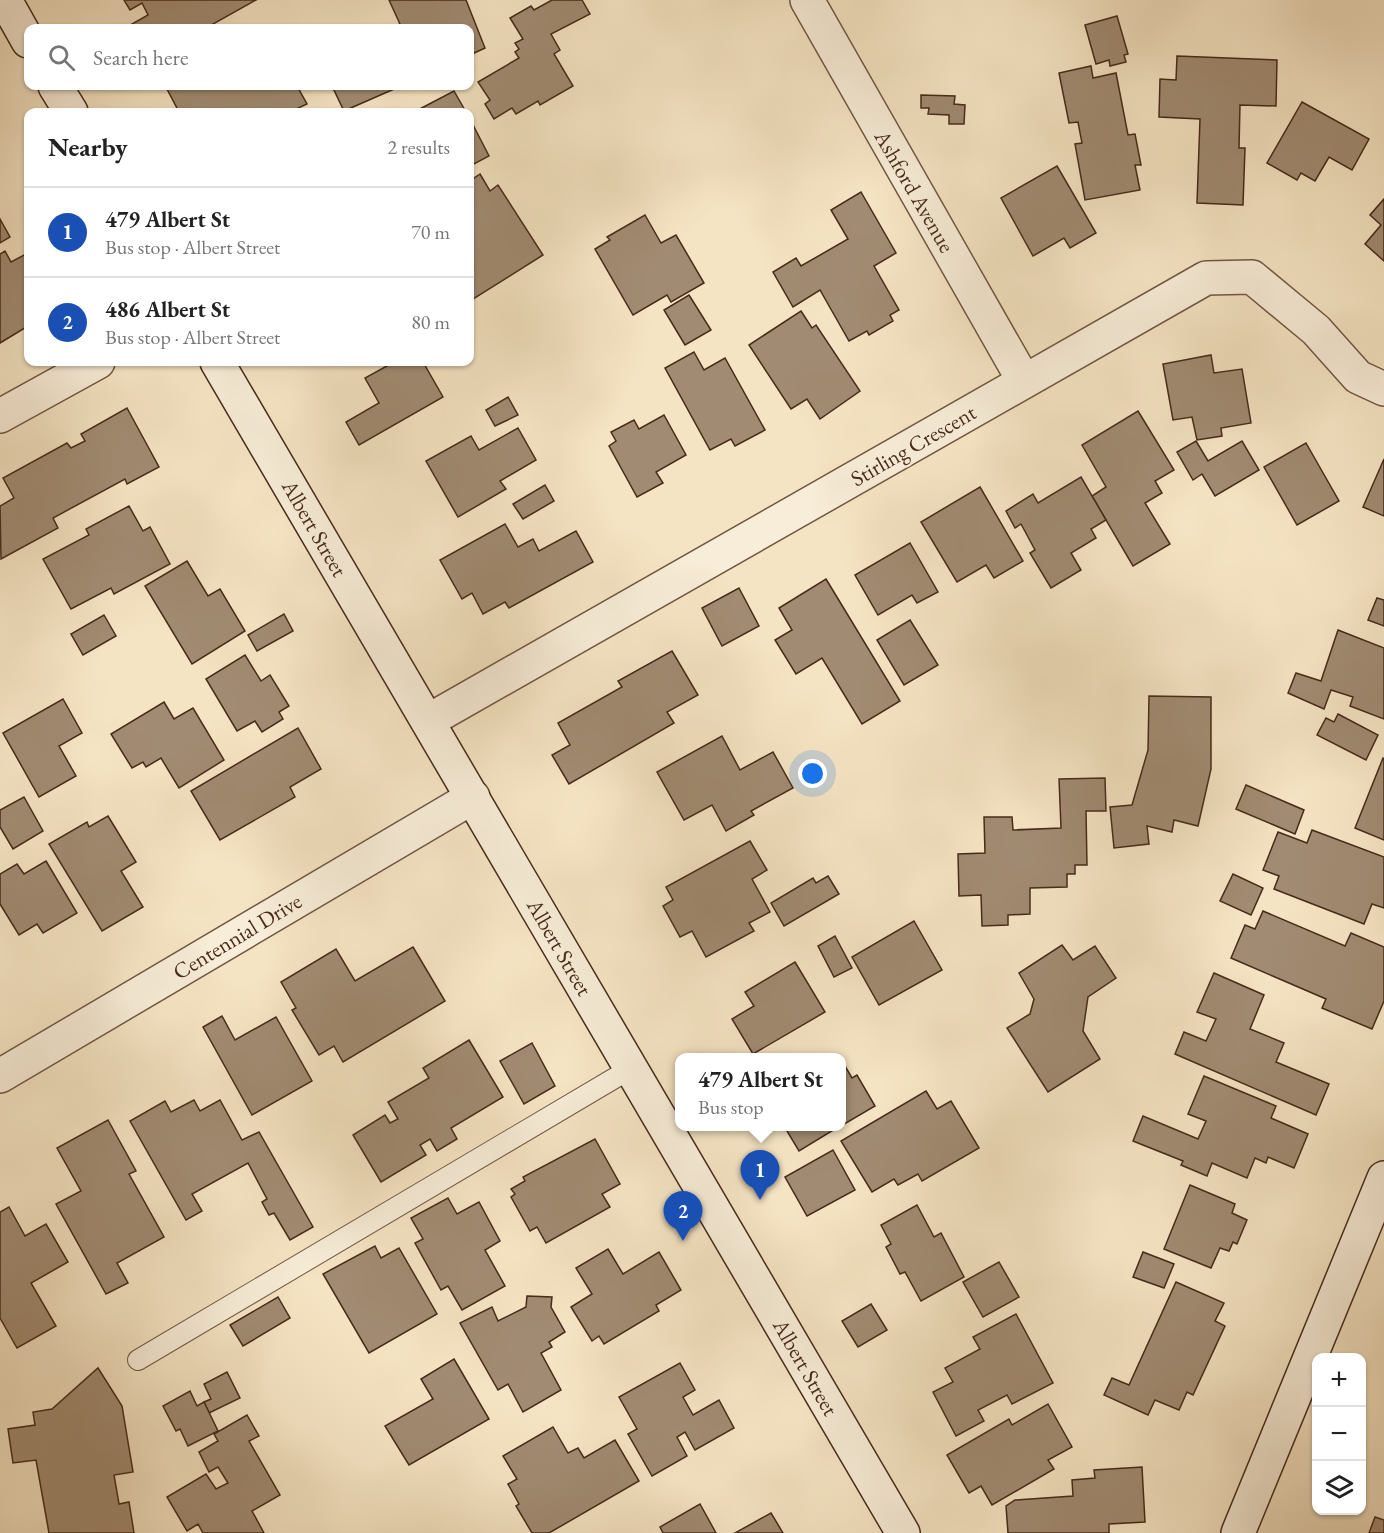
<!DOCTYPE html>
<meta charset="utf-8">
<style>
:root{--surface:#fff;--page:#f2f2f2;--text:#222;--muted:#767676;--line:#e0e0e0;--accent:#8f2418}
body{margin:0;font-family:"EB Garamond",serif;background:var(--page);color:var(--text)}
.controls{position:absolute;right:18px;bottom:18px;display:grid;overflow:hidden;border-radius:12px;box-shadow:0 2px 4px #0004}
.controls button{width:54px;height:54px;display:grid;place-items:center;padding:0;border:0;border-bottom:2px solid var(--line);background:var(--surface);color:var(--text);font:30px sans-serif}
.you{position:absolute;left:813px;top:774px;width:21px;height:21px;margin:-15px;border:4px solid #fff;border-radius:50%;background:#1a73e8;box-shadow:0 0 0 9px #1a73e833}
.badge{display:grid;place-items:center;width:39px;height:39px;border-radius:50%;background:var(--accent);color:#fff;font-size:20px;font-weight:700}
.pin{position:absolute;translate:-50% -50px;filter:drop-shadow(0 2px 3px #0008)}
.pin::after{content:'';position:absolute;top:32px;width:21px;height:18px;background:inherit;clip-path:polygon(0 0,100% 0,50% 100%)}
.popup{position:absolute;left:675px;top:1053px;width:171px;height:78px;box-sizing:border-box;display:grid;place-content:center;border-radius:12px;background:var(--surface);filter:drop-shadow(0 2px 4px #0005);font-size:20px;white-space:nowrap;color:var(--muted)}
.popup b{font-size:22px;color:var(--text)}
.popup::after{content:'';position:absolute;left:50%;top:100%;margin-left:-12px;border:12px solid transparent;border-top-color:var(--surface)}
.list{margin:0;padding:0;list-style:none}
h2{display:flex;justify-content:space-between;align-items:center;height:78px;margin:0;padding:0 24px;font-size:26px}
h2 small{font-size:20px;font-weight:400;color:var(--muted)}
.list li{display:grid;grid-template-columns:39px 1fr auto;gap:18px;align-items:center;box-sizing:border-box;height:90px;padding:0 24px;border-top:2px solid var(--line)}
.list b{display:block;font-size:22px;white-space:nowrap}
.list p{margin:0;font-size:20px;white-space:nowrap;color:var(--muted)}
.list em{font-size:20px;font-style:normal;color:var(--muted)}
.icon{flex:none;width:33px;height:33px;fill:none;stroke:currentColor;stroke-width:2;stroke-linecap:round;stroke-linejoin:round}
.map{position:relative;flex:none;width:1384px;height:1533px;overflow:hidden}
.search{position:absolute;background:var(--surface);box-shadow:0 2px 4px #0004;left:24px;top:24px;width:450px;height:66px;display:flex;align-items:center;gap:15px;box-sizing:border-box;padding:0 21px;border-radius:12px;color:var(--muted);font-size:22px}
.panel{position:absolute;background:var(--surface);box-shadow:0 2px 4px #0004;left:24px;top:108px;width:450px;height:258px;border-radius:12px}
.map>svg:first-child{display:block}
</style>
<div class="map">
<svg width="1384" height="1533" viewBox="0 0 1384 1533">
<rect width="100%" height="100%" fill="#f5e4c3"/>
<filter id="stains"><feTurbulence type="fractalNoise" baseFrequency=".00333" numOctaves="4"/><feColorMatrix values="0 0 0 0 .2 0 0 0 0 .09 0 0 0 0 .02 0 0 0 .5 -.17"/></filter>
<radialGradient id="worn" r=".72"><stop offset=".6" stop-color="#630" stop-opacity="0"/><stop offset="1" stop-color="#630" stop-opacity=".3"/></radialGradient>
<g fill="#a18b72" stroke="#472a1a" stroke-width="1.5">
<polygon points="124,0 256,0 206,28 125,28 148,15 142,3 130,10"/>
<polygon points="389,0 466,0 485,48 470,55 470,28 390,28 400,24"/>
<polygon points="552,0 582,0 590,14 551,34 560,50 554,54 573,86 540,105 538,101 516,114 512,108 494,119 485,104 490,100 478,82 519,58 515,52 519,49 515,43 523,39 510,18 531,6 534,10"/>
<polygon points="1117,16 1128,54 1124,55 1126,62 1110,66 1109,60 1096,64 1085,25"/>
<polygon points="1177,56 1277,60 1276,106 1240,105 1239,148 1245,148 1243,205 1197,203 1200,119 1159,117 1160,79 1176,80"/>
<polygon points="1091,66 1093,78 1116,73 1128,135 1135,134 1141,165 1135,165 1140,190 1085,200 1075,144 1082,143 1078,122 1069,123 1059,73"/>
<polygon points="173,86 297,86 307,104 290,112 179,112 167,89"/>
<polygon points="332,86 401,86 344,111"/>
<polygon points="454,91 466,112 414,112"/>
<polygon points="921,95 955,96 954,104 965,105 964,124 949,124 949,115 928,114 929,108 921,108"/>
<polygon points="1302,102 1369,139 1352,170 1329,157 1315,181 1301,173 1297,180 1267,163"/>
<polygon points="470,119 489,156 470,166"/>
<polygon points="1057,166 1096,233 1070,248 1064,238 1033,256 1001,198"/>
<polygon points="480,174 490,191 498,185 543,255 470,301 470,181"/>
<polygon points="861,192 896,253 874,266 899,310 890,315 893,321 869,335 867,331 849,341 820,290 793,307 773,272 796,258 801,266 848,239 831,210"/>
<polygon points="1384,199 1384,261 1365,244 1381,225 1370,215"/>
<polygon points="645,215 661,243 676,235 704,283 671,302 667,295 633,315 595,249 610,240 607,237"/>
<polygon points="0,219 10,237 0,243"/>
<polygon points="5,251 11,262 28,253 28,326 0,343 0,254"/>
<polygon points="689,295 711,330 685,345 664,310"/>
<polygon points="801,311 812,328 816,325 860,391 820,419 807,399 791,409 749,345"/>
<polygon points="694,352 704,370 725,358 765,430 735,446 731,439 710,450 665,368"/>
<polygon points="1211,355 1214,373 1242,369 1251,423 1221,428 1222,436 1197,440 1192,417 1173,420 1163,364"/>
<polygon points="394,362 423,362 443,397 359,445 346,422 379,403 365,378"/>
<polygon points="508,397 518,415 495,426 486,410"/>
<polygon points="127,408 159,467 127,484 125,479 53,518 58,528 1,559 0,506 14,498 3,478 67,443 71,448 85,441 81,434"/>
<polygon points="1138,411 1174,470 1155,481 1162,493 1145,503 1170,544 1133,566 1092,496 1106,487 1082,445"/>
<polygon points="664,415 686,455 656,472 663,483 637,497 609,446 616,441 611,432 634,420 639,429"/>
<polygon points="518,428 536,460 500,481 506,489 458,517 426,461 471,436 479,450"/>
<polygon points="1196,441 1208,461 1242,441 1259,470 1215,496 1202,474 1193,480 1177,452"/>
<polygon points="1306,443 1339,501 1297,525 1264,467"/>
<polygon points="1384,459 1384,516 1363,507"/>
<polygon points="1081,477 1106,520 1091,529 1096,538 1071,553 1081,570 1051,588 1030,553 1035,550 1021,524 1015,528 1006,511 1033,494 1038,503"/>
<polygon points="545,485 554,501 523,519 513,504"/>
<polygon points="980,487 1023,561 994,578 986,565 957,582 921,522"/>
<polygon points="129,506 143,531 150,527 170,564 114,594 111,588 71,609 43,559 89,535 86,529"/>
<polygon points="505,524 518,547 533,539 539,551 576,531 593,562 509,608 505,602 483,614 472,593 462,599 440,560"/>
<polygon points="910,543 938,592 917,603 912,595 878,615 855,575"/>
<polygon points="187,561 208,596 220,589 245,631 192,664 145,586"/>
<polygon points="826,579 900,701 862,724 822,658 796,674 775,640 792,630 779,608"/>
<polygon points="739,588 759,626 722,646 702,608"/>
<polygon points="1377,598 1384,600 1384,626 1368,620"/>
<polygon points="284,614 293,631 257,651 248,635"/>
<polygon points="104,615 116,636 83,655 71,634"/>
<polygon points="910,620 938,665 904,685 877,640"/>
<polygon points="1338,630 1384,648 1384,719 1350,706 1353,697 1331,690 1324,709 1288,693 1296,673 1321,681"/>
<polygon points="672,651 698,695 667,712 674,723 569,784 552,755 570,745 558,723 622,687 618,681"/>
<polygon points="245,655 261,681 270,675 289,706 279,712 283,719 262,732 255,721 237,731 206,679"/>
<polygon points="1149,696 1211,697 1211,769 1198,826 1174,820 1172,832 1147,826 1149,844 1114,848 1110,807 1132,805 1148,750"/>
<polygon points="63,699 82,733 59,746 76,776 39,797 3,733"/>
<polygon points="164,702 174,719 193,708 224,760 179,788 161,758 146,767 143,762 132,768 111,734"/>
<polygon points="1338,714 1378,735 1366,760 1317,735 1326,718 1334,722"/>
<polygon points="298,728 321,769 290,787 295,797 220,840 191,791"/>
<polygon points="722,736 740,770 773,752 793,788 751,811 754,815 726,831 712,805 684,820 657,772"/>
<polygon points="1383,758 1384,759 1384,840 1355,828"/>
<polygon points="1105,778 1106,811 1086,811 1087,865 1075,865 1075,874 1067,874 1067,887 1030,888 1030,914 1008,915 1008,925 982,926 981,895 959,896 958,854 985,853 984,817 1012,817 1013,830 1061,828 1059,779"/>
<polygon points="1246,785 1304,810 1295,834 1236,809"/>
<polygon points="24,797 43,831 13,849 0,827 0,810"/>
<polygon points="108,816 136,862 121,871 143,907 102,931 49,844 87,822 89,827"/>
<polygon points="1312,830 1384,857 1384,908 1372,904 1364,924 1274,889 1279,876 1263,870 1278,832 1307,843"/>
<polygon points="750,841 767,870 752,879 770,912 749,923 754,931 706,957 692,931 680,937 663,906 673,900 666,887"/>
<polygon points="46,861 77,913 43,933 37,924 19,935 0,904 0,874 17,864 24,874"/>
<polygon points="1233,874 1263,888 1251,915 1220,901"/>
<polygon points="828,876 839,894 784,926 771,903 813,878 816,883"/>
<polygon points="1263,911 1345,946 1351,933 1384,947 1384,1001 1372,1029 1322,1008 1326,999 1231,958 1245,925 1255,929"/>
<polygon points="914,921 942,970 879,1005 852,957"/>
<polygon points="835,936 852,968 834,977 818,946"/>
<polygon points="1062,945 1073,960 1095,946 1116,978 1088,997 1083,1031 1100,1059 1048,1092 1007,1028 1030,1014 1034,999 1019,973"/>
<polygon points="413,947 445,1001 343,1062 334,1046 319,1055 292,1010 296,1008 281,982 336,949 355,981"/>
<polygon points="795,962 825,1012 753,1054 732,1019 754,1006 745,992"/>
<polygon points="1214,973 1264,995 1250,1029 1284,1043 1276,1062 1329,1084 1316,1115 1175,1054 1184,1032 1206,1041 1216,1019 1197,1012"/>
<polygon points="222,1016 235,1040 276,1017 312,1081 252,1115 203,1027"/>
<polygon points="469,1040 503,1097 451,1128 457,1139 437,1151 430,1139 420,1145 426,1155 381,1182 353,1135 385,1115 390,1123 398,1119 388,1102 429,1078 423,1068"/>
<polygon points="532,1043 555,1086 524,1104 500,1061"/>
<polygon points="842,1061 852,1078 857,1075 875,1106 841,1126"/>
<polygon points="1204,1076 1276,1106 1271,1118 1308,1134 1294,1168 1268,1157 1266,1163 1255,1158 1247,1178 1212,1163 1207,1176 1181,1165 1183,1161 1133,1141 1143,1116 1198,1139 1206,1121 1188,1114"/>
<polygon points="926,1091 937,1109 951,1101 979,1148 922,1181 918,1174 898,1185 894,1179 872,1192 841,1141"/>
<polygon points="194,1100 200,1111 220,1100 242,1140 259,1132 313,1227 290,1240 274,1213 269,1215 262,1202 267,1199 248,1163 192,1194 202,1211 186,1220 130,1121 165,1101 171,1112"/>
<polygon points="108,1120 136,1171 129,1174 164,1237 117,1263 128,1283 106,1294 56,1204 81,1191 57,1148"/>
<polygon points="784,1126 840,1126 799,1151"/>
<polygon points="595,1139 620,1184 602,1194 610,1207 546,1243 537,1227 530,1231 511,1197 515,1194 511,1189 525,1181 523,1177"/>
<polygon points="833,1150 855,1190 807,1216 785,1177"/>
<polygon points="1190,1185 1235,1204 1232,1213 1247,1220 1237,1244 1233,1242 1229,1251 1220,1248 1211,1268 1164,1249"/>
<polygon points="448,1198 457,1214 479,1202 500,1241 485,1250 505,1286 462,1310 448,1286 441,1290 415,1243 423,1239 411,1218"/>
<polygon points="917,1205 934,1237 941,1233 964,1277 921,1301 905,1272 900,1274 886,1247 891,1244 881,1225"/>
<polygon points="9,1207 25,1236 46,1224 68,1262 31,1283 56,1326 17,1348 0,1318 0,1212"/>
<polygon points="375,1246 381,1258 399,1248 437,1314 369,1353 323,1274"/>
<polygon points="608,1249 623,1274 659,1252 681,1290 656,1305 659,1311 604,1344 599,1336 592,1341 571,1307 592,1294 576,1268"/>
<polygon points="1143,1252 1174,1264 1164,1288 1133,1277"/>
<polygon points="999,1262 1019,1297 983,1317 963,1282"/>
<polygon points="1176,1282 1224,1303 1215,1321 1225,1326 1193,1395 1187,1392 1179,1410 1155,1400 1148,1415 1104,1395 1112,1378 1129,1385"/>
<polygon points="527,1296 552,1297 551,1307 565,1332 549,1342 552,1347 541,1353 561,1390 523,1412 508,1384 498,1390 460,1323 492,1307 498,1321 526,1307"/>
<polygon points="278,1297 290,1318 243,1346 230,1325"/>
<polygon points="871,1304 887,1330 858,1347 842,1321"/>
<polygon points="1016,1314 1053,1383 1012,1404 1007,1395 978,1410 984,1421 956,1436 933,1392 953,1382 945,1368 980,1349 973,1337"/>
<polygon points="454,1359 489,1419 409,1465 385,1426 433,1399 421,1379"/>
<polygon points="680,1363 695,1390 683,1397 693,1415 719,1400 734,1428 695,1450 685,1432 677,1437 687,1456 652,1476 628,1434 637,1429 619,1397"/>
<polygon points="98,1368 122,1406 133,1472 114,1475 119,1504 129,1502 134,1533 49,1533 36,1460 13,1463 8,1429 35,1425 33,1412 52,1409"/>
<polygon points="227,1372 240,1398 209,1413 204,1402 211,1399 204,1384"/>
<polygon points="190,1391 197,1406 204,1402 218,1431 188,1446 180,1429 176,1431 163,1406"/>
<polygon points="1048,1404 1072,1447 1048,1460 1054,1469 992,1505 981,1486 969,1493 947,1455 1009,1419 1012,1425"/>
<polygon points="247,1415 259,1436 249,1441 280,1495 252,1511 264,1533 203,1533 198,1524 187,1531 167,1497 206,1474 216,1489 228,1483 218,1467 209,1472 199,1452 218,1441 214,1434"/>
<polygon points="553,1427 568,1453 578,1448 584,1458 615,1440 639,1481 549,1533 532,1533 516,1506 519,1504 508,1484 517,1479 503,1456"/>
<polygon points="1142,1467 1145,1522 1109,1524 1109,1533 1008,1533 1006,1506 1015,1500 1073,1496 1072,1480 1095,1478 1094,1470"/>
<polygon points="700,1504 716,1533 663,1533 660,1527"/>
<polygon points="771,1513 783,1533 735,1533"/>
<polygon points="1375,1517 1384,1520 1384,1533 1369,1533"/>
</g>
<g fill="none" stroke-linecap="round" stroke-linejoin="round">
<defs>
<polyline id="lane" points="138,1360 630,1069"/>
<g id="street">
<polyline points="807,0 1024,381"/>
<polyline points="0,416 98,362"/>
<polyline points="428,721 1206,278 1252,277 1316,330 1358,377 1384,389"/>
<polyline points="0,1076 473,797"/>
</g>
<g id="secondary">
<polyline points="5,0 28,41"/>
<polyline points="55,86 71,112"/>
<polyline points="217,362 903,1533"/>
<polyline points="1238,1533 1384,1178"/>
</g>
</defs>
<use href="#lane" stroke="#725844" stroke-width="22"/>
<use href="#street" stroke="#725844" stroke-width="36"/>
<use href="#secondary" stroke="#472a1a" stroke-width="36"/>
<use href="#lane" stroke="#f8edd8" stroke-width="20"/>
<use href="#street" stroke="#f8edd8" stroke-width="33"/>
<use href="#secondary" stroke="#f8edd8" stroke-width="33"/>
</g>
<g text-anchor="middle" stroke-width="4.5" stroke-linejoin="round" paint-order="stroke">
<g font-size="22" fill="#472a1a" stroke="#f8edd8">
<text transform="translate(915 191) rotate(60)" y="8">Ashford Avenue</text>
<text transform="translate(913 445) rotate(-30)" y="8">Stirling Crescent</text>
<text transform="translate(315 528) rotate(60)" y="8">Albert Street</text>
<text transform="translate(237 936) rotate(-31)" y="8">Centennial Drive</text>
<text transform="translate(560 947) rotate(60)" y="8">Albert Street</text>
<text transform="translate(806 1367) rotate(60)" y="8">Albert Street</text>
</g>
</g>
<rect width="100%" height="100%" filter="url(#stains)"/>
<rect width="100%" height="100%" fill="url(#worn)"/>
</svg>
<div class="controls">
<button>+</button>
<button>−</button>
<button><svg class="icon" aria-label="layers" viewBox="0 0 24 24"><path d="M12 4l9 5-9 5-9-5zM3 14l9 5 9-5"/></svg></button>
</div>
<div class="you"></div>
<div class="pin badge" style="left:760px;top:1200px;background:#1a4fb4">1</div>
<div class="popup"><b>479 Albert St</b>Bus stop</div>
<div class="pin badge" style="left:683px;top:1241px;background:#1a4fb4">2</div>
<div class="search"><svg class="icon" aria-label="search" viewBox="0 0 24 24"><circle cx="10" cy="10" r="6"/><path d="M15 15l6 6"/></svg>Search here</div>
<section class="panel">
<h2>Nearby<small>2 results</small></h2>
<ul class="list">
<li><span class="badge" style="background:#1a4fb4">1</span><div><b>479 Albert St</b><p>Bus stop · Albert Street</p></div><em>70 m</em></li>
<li><span class="badge" style="background:#1a4fb4">2</span><div><b>486 Albert St</b><p>Bus stop · Albert Street</p></div><em>80 m</em></li>
</ul>
</section>
</div>
